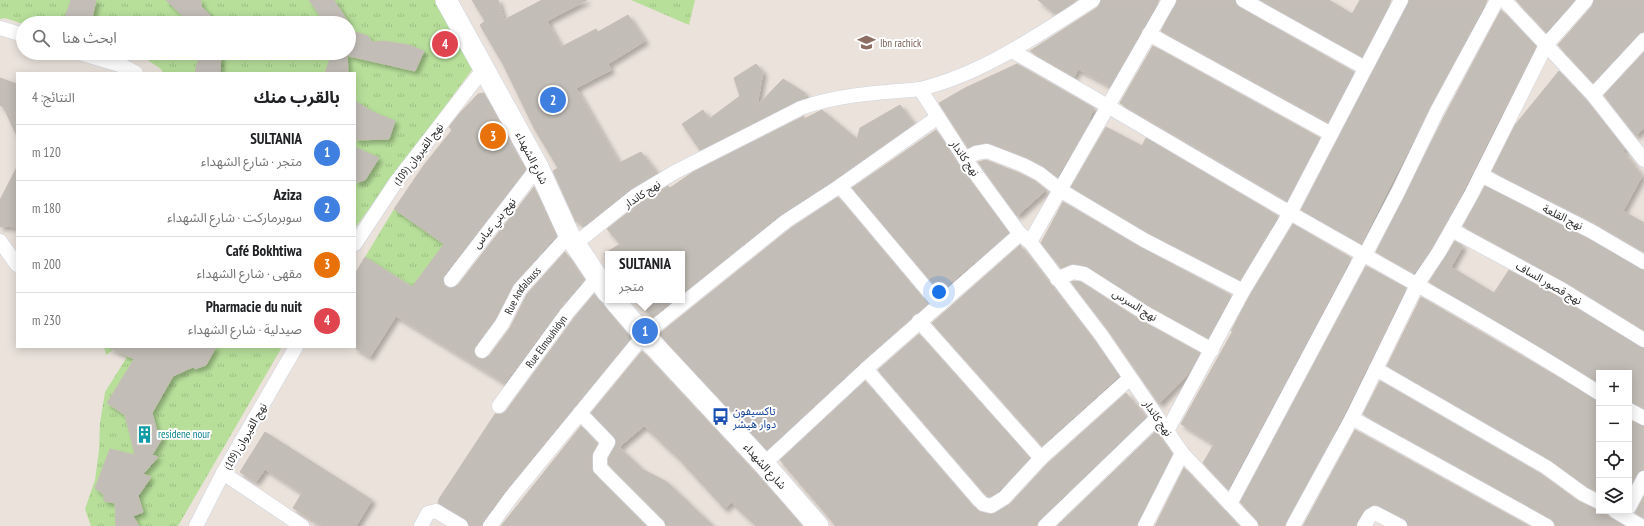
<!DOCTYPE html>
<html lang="ar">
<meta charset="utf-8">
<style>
:root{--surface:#fff;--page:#f6f6f6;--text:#202124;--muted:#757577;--line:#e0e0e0;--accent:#4272f0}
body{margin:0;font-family:"PT Sans Narrow","Noto Sans Arabic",sans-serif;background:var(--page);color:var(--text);direction:rtl}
.controls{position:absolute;right:12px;bottom:12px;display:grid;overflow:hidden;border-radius:0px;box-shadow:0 2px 10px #0003}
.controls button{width:36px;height:36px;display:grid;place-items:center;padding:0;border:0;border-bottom:1px solid var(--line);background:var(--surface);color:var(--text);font:20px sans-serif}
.you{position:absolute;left:939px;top:292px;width:14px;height:14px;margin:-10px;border:3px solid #fff;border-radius:50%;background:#1a73e8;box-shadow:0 0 0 6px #1a73e833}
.badge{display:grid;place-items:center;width:26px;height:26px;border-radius:50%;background:var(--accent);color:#fff;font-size:13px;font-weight:700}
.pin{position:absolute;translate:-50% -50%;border:2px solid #fff;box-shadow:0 1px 4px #0006}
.popup{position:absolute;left:605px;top:251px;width:80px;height:52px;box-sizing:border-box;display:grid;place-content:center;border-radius:0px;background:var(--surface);filter:drop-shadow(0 1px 3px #0005);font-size:13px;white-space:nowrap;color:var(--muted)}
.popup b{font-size:15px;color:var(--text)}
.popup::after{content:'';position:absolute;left:50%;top:100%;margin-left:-8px;border:8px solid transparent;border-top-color:var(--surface)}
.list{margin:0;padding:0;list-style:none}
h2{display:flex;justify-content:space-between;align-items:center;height:52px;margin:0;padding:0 16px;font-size:17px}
h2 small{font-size:13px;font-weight:400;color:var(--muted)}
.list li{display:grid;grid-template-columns:26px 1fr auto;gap:12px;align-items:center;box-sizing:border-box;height:56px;padding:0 16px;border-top:1px solid var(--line)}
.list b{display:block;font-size:15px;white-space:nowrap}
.list p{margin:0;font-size:13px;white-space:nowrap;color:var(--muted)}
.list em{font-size:13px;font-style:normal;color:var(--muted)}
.icon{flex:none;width:22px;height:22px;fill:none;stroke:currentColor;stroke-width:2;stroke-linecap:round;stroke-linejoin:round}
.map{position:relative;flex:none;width:1644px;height:526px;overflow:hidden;direction:ltr}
.search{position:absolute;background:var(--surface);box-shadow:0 2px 10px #0003;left:16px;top:16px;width:340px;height:44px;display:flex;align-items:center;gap:10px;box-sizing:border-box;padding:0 14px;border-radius:22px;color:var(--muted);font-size:15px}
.panel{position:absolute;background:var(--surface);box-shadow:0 2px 10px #0003;left:16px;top:72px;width:340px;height:276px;border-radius:0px;direction:rtl}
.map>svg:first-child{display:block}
</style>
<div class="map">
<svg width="1644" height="526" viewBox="0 0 1644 526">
<defs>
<pattern id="grass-tufts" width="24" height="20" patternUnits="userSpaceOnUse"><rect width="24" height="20" fill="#b7df9a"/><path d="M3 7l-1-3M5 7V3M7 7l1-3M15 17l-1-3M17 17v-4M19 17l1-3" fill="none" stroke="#9dbf85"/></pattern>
<filter id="shadow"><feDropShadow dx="3.5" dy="3.5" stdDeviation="2" flood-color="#0004"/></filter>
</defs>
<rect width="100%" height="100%" fill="#eae2db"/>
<g fill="url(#grass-tufts)">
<polygon points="0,0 439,0 477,63 355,228 355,73 163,73 161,69 137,53 349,53 349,23 23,24 5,18 0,19"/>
<polygon points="631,0 695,0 689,25"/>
<polygon points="394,209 444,244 426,269 445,282 434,300 365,257"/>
<polygon points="104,347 282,347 178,526 91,526 85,509 95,480 99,450 100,423 105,392 127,357 113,350 106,355"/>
</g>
<g fill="#c3bdb7" stroke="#c5beb5" filter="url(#shadow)">
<polygon points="71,0 96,0 91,23 65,23 66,14"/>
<polygon points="166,0 201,0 201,6 218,23 190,23"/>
<polygon points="309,0 334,0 349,23 325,23"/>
<polygon points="472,0 498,0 504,20 542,0 587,0 547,21 561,47 596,29 598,32 628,15 645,41 608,64 611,70 576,88 619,163 641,152 657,173 630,189 583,227 579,220 576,222 553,171 558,168 534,128 503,64 480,25 485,21"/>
<polygon points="1038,0 1077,0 1056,14"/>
<polygon points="1101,0 1159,0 1110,86 1078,69 1074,77 1030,51 1098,7"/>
<polygon points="1177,0 1235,0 1239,7 1354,72 1328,122 1161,31"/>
<polygon points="1260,0 1329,0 1352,14 1360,0 1391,0 1362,57"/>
<polygon points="1409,0 1487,0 1430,107 1361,244 1301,210"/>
<polygon points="1516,0 1575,0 1546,32"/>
<polygon points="1594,0 1644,0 1644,32 1638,34 1593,83 1558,45 1592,6"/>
<polygon points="1501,10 1536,46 1463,191 1432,248 1414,273 1376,252 1445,115"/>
<polygon points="349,30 368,36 372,42 383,41 409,45 424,51 415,71 349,56"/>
<polygon points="1153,46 1320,138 1287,201 1120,103"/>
<polygon points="1644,52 1644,127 1636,136 1604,95"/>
<polygon points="200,53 221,53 220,73 195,73"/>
<polygon points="332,53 347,53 348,73 325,73"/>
<polygon points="756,64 763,72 757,106 783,79 805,93 805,98 700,150 682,124 703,110 709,119 740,96 734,78"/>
<polygon points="1017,64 1094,108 1089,119 1091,120 1057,177 1044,167 1027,157 990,143 974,145 968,148 939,103 965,88"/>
<polygon points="1559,71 1587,101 1625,149 1623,151 1642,176 1623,211 1644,223 1644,252 1595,223 1492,171 1515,125"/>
<polygon points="0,78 17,84 17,136 4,108 0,105"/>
<polygon points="484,93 510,144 526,169 444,275 443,284 450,288 458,285 534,187 556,236 513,285 495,320 475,346 474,355 481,359 489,356 510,328 527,294 565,252 584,280 560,308 505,383 396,316 370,357 355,348 355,274 365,257 412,287 444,244 394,209 424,165 452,130 449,127 460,113 478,94"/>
<polygon points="355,101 373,112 395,121 389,139 355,140"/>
<polygon points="900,105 914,124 835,179 781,214 682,294 682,254 604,254 620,244 607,229 640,203 668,186 670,188 693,172 804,116 804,119 822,110 857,139 860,128"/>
<polygon points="1106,127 1142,146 1146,138 1278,216 1240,280 1148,233 1071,187"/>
<polygon points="936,130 958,164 1009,233 940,292 852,188"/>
<polygon points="355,147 379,158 365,180 355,183"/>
<polygon points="986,160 1019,173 1035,181 1046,190 1017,216 978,162"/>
<polygon points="17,167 17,228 9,226 0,227 0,200"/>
<polygon points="1485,186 1587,238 1644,270 1644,330 1565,282 1463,226"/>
<polygon points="838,197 928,304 860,363 767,450 659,334 791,228"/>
<polygon points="1063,202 1140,247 1231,295 1208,338 1149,306 1088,267 1074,264 1061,268 1041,243"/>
<polygon points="1293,224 1351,258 1228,489 1203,463 1214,444 1181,424 1234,329 1231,331 1250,295"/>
<polygon points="1455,241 1463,246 1451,267 1494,293 1509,270 1557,296 1644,348 1644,408 1629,402 1629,373 1599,373 1599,383 1429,282"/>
<polygon points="1020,245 1094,340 1119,376 1042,446 932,323"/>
<polygon points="1366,266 1406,288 1344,414 1285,526 1259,526 1257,520 1240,502"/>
<polygon points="1074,281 1081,282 1140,320 1200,353 1188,374 1159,404 1108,330 1071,282"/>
<polygon points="594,294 631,338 505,491 483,521 482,526 469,526 465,519 438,503 439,499 495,414 502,414 506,411 574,318"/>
<polygon points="1421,297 1599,401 1599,492 1587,487 1550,460 1387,366"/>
<polygon points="636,300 674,300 653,317"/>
<polygon points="919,334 1030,458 999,491 990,497 984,493 878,370"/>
<polygon points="107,347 159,347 164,349 173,347 216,347 206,365 195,369 193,367 173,376 152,413 157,431 163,437 152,455 158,457 143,474 151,477 138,496 143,512 133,516 139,526 116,526 115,503 104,501 104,495 95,488 110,449 135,455 125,415 107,403 134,359"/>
<polygon points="642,351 755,472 802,526 756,526 731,502 725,509 680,460 644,426 619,447 642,469 667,482 713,526 666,526 664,520 608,464 608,458 615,446 616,440 591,413"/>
<polygon points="865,381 972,505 981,512 989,514 995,513 1010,504 1047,464 1126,393 1146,417 1039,520 1037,526 836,526 780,460"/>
<polygon points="1380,381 1541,474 1578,501 1601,511 1624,526 1555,526 1551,519 1363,414"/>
<polygon points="1629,420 1644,426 1644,470 1637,474 1629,488"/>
<polygon points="581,426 597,443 592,456 592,468 594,474 646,526 501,526"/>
<polygon points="1355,430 1529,526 1408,526 1404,518 1375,505 1363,511 1356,526 1303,526"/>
<polygon points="1156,431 1172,454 1137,526 1057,526"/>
<polygon points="265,432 372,500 356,526 322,526 293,508 302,493 265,469 256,482 240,472"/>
<polygon points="1184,468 1223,509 1239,526 1155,526"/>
<polygon points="1644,496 1644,518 1635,513"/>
</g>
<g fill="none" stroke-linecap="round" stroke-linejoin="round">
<defs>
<g id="street">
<polyline points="1243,0 1365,68"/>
<polyline points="1504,0 1593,95 1644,160"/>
<polyline points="0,28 23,35"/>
<polyline points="1149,34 1331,134"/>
<path d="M1012,51c94,53 186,109 280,163 103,59 207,115 307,179"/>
<polyline points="80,53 123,66 136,73"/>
<path d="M920,89c63,-15 119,-55 173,-89"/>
<polyline points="1593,95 1644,40"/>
<polyline points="965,159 976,153 987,151 1023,165 1040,174 1060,190 1144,240 1243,291"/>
<polyline points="1481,175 1591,231 1644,262"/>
<polyline points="840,186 940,305"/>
<polyline points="1452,230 1561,289 1644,340"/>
<polyline points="0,241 17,265"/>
<polyline points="1030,242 1169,0"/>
<polyline points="355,244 396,182 485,67"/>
<path d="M575,244l60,-48 40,-24 126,-64c38,-14 79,-15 119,-19l45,70 55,75 10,8 71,93 81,118 69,73"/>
<polyline points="1365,255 1398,192 1437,111 1497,0"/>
<polyline points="1057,279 1073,272 1084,274 1145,313 1212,350"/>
<polyline points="451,280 538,167"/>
<polyline points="919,321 1041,458"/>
<path id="s1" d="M482,351l20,-27 18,-35 49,-54"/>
<polyline points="866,369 978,499 983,504 991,506 1004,498 1041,458 1130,378"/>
<polyline points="1376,369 1546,467 1583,494 1599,502"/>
<path id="s2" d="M499,406l68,-93 30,-35"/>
<polyline points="1629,410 1644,418"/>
<polyline points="580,413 608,442 600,456 600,468 658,526"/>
<polyline points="1352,418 1547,526"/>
<polyline points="1167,431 1243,291 1290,213 1401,0"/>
<polyline points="764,464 866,369 1020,234"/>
<polyline points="223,473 302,526"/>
<polyline points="1230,504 1363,254"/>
<polyline points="1629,507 1644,478"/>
<polyline points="1615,511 1641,526"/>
<polyline points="196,526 223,473 296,347"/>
<polyline points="421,526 428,513 436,511 461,526"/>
<polyline points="490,526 512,496 644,335 786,221 840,186 938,117"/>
<polyline points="1045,526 1157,418"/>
<polyline points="1145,526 1182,453"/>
<polyline points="1293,526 1352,418 1418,283 1439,252 1471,195 1546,45 1586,0"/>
<polyline points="1364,526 1370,516 1375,513 1400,526"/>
</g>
<g id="secondary">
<polyline points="446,0 538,167 569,235 608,293"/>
<polyline points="614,300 644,335 764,464 818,526"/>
</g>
</defs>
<use href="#street" stroke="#d0d5e1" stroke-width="15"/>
<use href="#secondary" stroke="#d0d5e1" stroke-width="22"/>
<use href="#street" stroke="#fff" stroke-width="14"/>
<use href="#secondary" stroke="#fff" stroke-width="21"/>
</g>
<defs>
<symbol id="school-bare" viewBox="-9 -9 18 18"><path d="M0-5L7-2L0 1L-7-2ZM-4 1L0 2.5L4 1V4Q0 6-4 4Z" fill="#8d6e63" stroke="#fff" stroke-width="2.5" paint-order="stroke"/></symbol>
<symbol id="bus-bare" viewBox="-9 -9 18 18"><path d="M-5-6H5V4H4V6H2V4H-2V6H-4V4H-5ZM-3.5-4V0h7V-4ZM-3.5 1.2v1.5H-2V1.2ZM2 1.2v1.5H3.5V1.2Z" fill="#1a4fb4" stroke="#fff" stroke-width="2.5" paint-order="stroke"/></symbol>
<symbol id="building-bare" viewBox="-9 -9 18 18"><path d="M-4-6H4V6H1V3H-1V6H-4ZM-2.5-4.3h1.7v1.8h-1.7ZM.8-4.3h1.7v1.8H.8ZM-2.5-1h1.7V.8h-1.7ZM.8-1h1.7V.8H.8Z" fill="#0f9aa8" stroke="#fff" stroke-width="2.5" paint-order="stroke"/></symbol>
</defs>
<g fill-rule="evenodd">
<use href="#school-bare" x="854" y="30" width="25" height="25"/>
<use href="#bus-bare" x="708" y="404" width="25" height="25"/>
<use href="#building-bare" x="132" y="422" width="25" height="25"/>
</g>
<g text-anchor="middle" stroke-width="4" stroke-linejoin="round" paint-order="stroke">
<g font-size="11" fill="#785e54" stroke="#fff" text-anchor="start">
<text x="880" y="47">Ibn rachick</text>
</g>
<g font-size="11" fill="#292929" stroke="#fff">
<text transform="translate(418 154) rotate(-53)" y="4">نهج القيروان (109)</text>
<text transform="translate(532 158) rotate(63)" y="4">شارع الشهداء</text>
<text transform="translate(965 158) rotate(55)" y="4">نهج كاندار</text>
<text transform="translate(642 194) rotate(-33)" y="4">نهج كاندار</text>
<text transform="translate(1563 217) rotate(26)" y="4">نهج القلعة</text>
<text transform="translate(494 223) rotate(-51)" y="4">نهج بني عباس</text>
<text transform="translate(1549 283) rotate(30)" y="4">نهج قصور الساف</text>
<text dy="4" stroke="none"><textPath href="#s1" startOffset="73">Rue Andalouss</textPath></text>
<text transform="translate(1135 305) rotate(32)" y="4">نهج السرس</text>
<text dy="4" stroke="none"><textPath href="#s2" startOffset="80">Rue Elmouhidyn</textPath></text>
<text transform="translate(1158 418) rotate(55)" y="4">نهج كاندار</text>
<text transform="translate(245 436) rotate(-60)" y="4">نهج القيروان (109)</text>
<text transform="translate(765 466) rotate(48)" y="4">شارع الشهداء</text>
</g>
<g font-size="11" fill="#164399" stroke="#fff" text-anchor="start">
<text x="733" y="415">تاكسيفون<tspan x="733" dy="13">دوار هيشر</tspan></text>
</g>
<g font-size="11" fill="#0d838f" stroke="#fff" text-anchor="start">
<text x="158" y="438">residene nour</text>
</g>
</g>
</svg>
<div class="controls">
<button>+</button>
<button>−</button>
<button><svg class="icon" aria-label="locate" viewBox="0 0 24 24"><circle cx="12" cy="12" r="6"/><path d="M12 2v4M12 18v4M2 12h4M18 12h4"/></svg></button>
<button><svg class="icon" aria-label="layers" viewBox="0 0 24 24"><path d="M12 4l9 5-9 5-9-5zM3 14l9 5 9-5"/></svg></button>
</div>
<div class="you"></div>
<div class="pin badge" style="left:645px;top:331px;background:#3f7fe0">1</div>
<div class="popup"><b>SULTANIA</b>متجر</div>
<div class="pin badge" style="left:553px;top:100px;background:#3f7fe0">2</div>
<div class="pin badge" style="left:493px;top:136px;background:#e8710a">3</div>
<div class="pin badge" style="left:445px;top:44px;background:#e0444e">4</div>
<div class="search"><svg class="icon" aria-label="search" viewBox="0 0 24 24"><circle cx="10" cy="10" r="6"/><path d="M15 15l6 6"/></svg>ابحث هنا</div>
<section class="panel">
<h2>بالقرب منك<small>النتائج: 4</small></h2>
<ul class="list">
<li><span class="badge" style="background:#3f7fe0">1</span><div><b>SULTANIA</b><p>متجر · شارع الشهداء</p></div><em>120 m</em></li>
<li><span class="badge" style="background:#3f7fe0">2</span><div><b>Aziza</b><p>سوبرماركت · شارع الشهداء</p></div><em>180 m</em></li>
<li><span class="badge" style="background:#e8710a">3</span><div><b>Café Bokhtiwa</b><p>مقهى · شارع الشهداء</p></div><em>200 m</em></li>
<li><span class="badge" style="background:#e0444e">4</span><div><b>Pharmacie du nuit</b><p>صيدلية · شارع الشهداء</p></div><em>230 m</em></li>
</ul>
</section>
</div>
